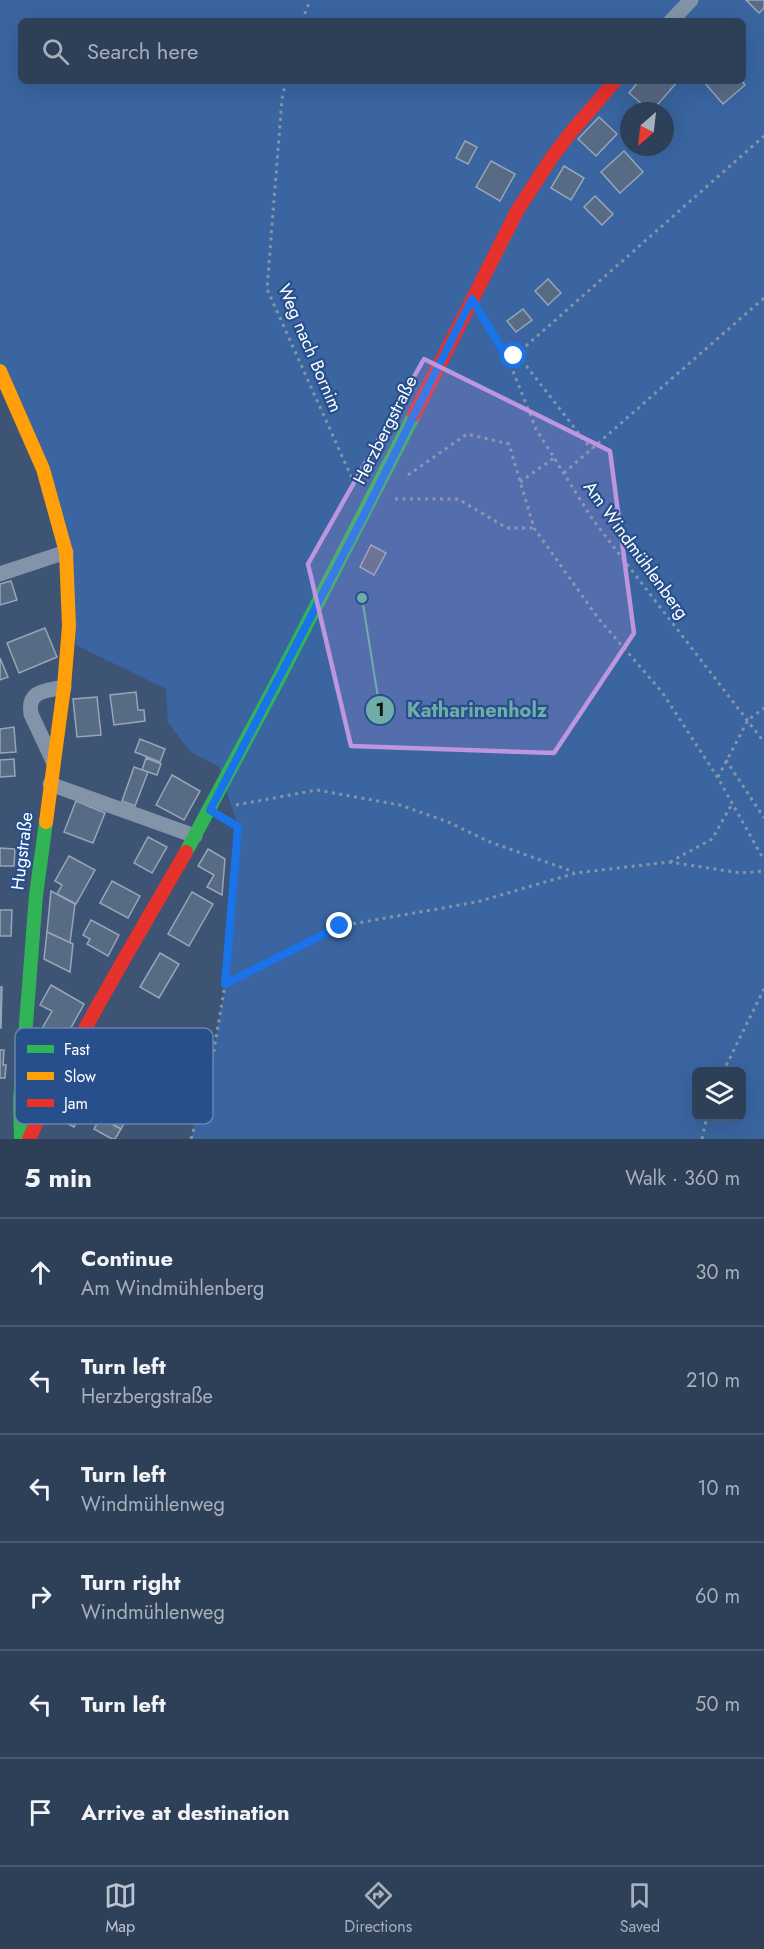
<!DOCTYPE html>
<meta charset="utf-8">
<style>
:root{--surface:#2e3f58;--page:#3a4a61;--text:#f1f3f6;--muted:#a7afba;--line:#49586e;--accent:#bbc3cf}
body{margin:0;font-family:Jost,sans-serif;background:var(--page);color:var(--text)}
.controls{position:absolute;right:18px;bottom:18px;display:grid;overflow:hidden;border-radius:9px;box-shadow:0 6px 24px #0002}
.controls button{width:54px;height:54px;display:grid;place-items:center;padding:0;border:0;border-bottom:2px solid var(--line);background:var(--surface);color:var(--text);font:30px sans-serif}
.compass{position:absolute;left:620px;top:102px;width:54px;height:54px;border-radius:50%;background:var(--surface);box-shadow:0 6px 24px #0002;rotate:208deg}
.stop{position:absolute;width:18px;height:18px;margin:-14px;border:4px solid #1a73e8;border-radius:50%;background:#fff}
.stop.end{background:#1a73e8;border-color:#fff;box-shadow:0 2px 6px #0008}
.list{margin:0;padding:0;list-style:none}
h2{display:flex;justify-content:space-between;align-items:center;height:78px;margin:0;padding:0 24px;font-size:26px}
h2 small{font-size:20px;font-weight:400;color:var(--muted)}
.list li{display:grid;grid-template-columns:39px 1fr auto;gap:18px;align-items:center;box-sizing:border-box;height:108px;padding:0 24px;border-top:2px solid var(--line)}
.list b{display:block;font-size:22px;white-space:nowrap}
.list p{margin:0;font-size:20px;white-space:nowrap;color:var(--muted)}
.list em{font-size:20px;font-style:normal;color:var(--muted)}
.icon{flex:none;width:33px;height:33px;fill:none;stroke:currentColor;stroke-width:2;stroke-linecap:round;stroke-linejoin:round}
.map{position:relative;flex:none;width:764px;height:1139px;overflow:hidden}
.search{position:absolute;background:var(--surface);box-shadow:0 6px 24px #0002;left:18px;right:18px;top:18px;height:66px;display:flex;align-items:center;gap:15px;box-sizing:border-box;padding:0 21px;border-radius:9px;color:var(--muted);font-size:22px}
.sheet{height:726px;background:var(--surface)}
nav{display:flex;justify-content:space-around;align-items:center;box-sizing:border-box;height:84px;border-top:2px solid var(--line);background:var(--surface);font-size:16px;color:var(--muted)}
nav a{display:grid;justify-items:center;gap:3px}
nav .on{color:var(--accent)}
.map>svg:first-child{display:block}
</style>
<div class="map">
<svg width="764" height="1139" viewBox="0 0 764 1139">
<rect width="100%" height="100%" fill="#3d5475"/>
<path fill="#3a65a1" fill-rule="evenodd" d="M0,0h764v1139h-573l20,-72 14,-82 13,-158 -19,-60 -28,-15 -23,-29 -2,-34 -90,-44 -10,-93 -66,-181zM21,21h722v60h-722zM629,111h36v36h-36zM696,1072h46v44h-46z"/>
<g fill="#586b85" stroke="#98a5b8" stroke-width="1.5">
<polygon points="746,0 764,0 764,8 759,13"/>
<polygon points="639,81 678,81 652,111 650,111 629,93"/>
<polygon points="703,81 742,81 745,85 723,104"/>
<polygon points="599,117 617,134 596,156 578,139"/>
<polygon points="465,141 477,147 468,164 456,158"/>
<polygon points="624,151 643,172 620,193 601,172"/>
<polygon points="491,161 515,174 500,201 476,187"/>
<polygon points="564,166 584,178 571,200 551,188"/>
<polygon points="595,196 613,214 602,225 584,207"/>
<polygon points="548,279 561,293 548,305 535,291"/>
<polygon points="523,309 532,320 516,332 507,321"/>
<polygon points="371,545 386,553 374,575 360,567"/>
<polygon points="11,581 17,600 0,605 0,584"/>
<polygon points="45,628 57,657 19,673 7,643"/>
<polygon points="0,658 8,677 0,680"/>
<polygon points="136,692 138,710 144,710 145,721 114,725 110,695"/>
<polygon points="97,697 101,735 77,737 73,699"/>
<polygon points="14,727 16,752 0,753 0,729"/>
<polygon points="140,739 165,749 160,762 135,752"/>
<polygon points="146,758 161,764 157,775 142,770"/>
<polygon points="14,759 15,776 0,777 0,760"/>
<polygon points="134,767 148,772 135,806 122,801"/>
<polygon points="172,775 200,791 184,820 156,805"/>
<polygon points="76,801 105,813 93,843 64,832"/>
<polygon points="148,837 167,847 152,873 134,863"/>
<polygon points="0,848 15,849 14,866 0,866"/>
<polygon points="208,849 225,859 222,895 207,887 214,875 198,866"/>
<polygon points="69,856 95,870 76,904 57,894 62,885 55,881"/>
<polygon points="112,881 140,896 128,918 100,903"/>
<polygon points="51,891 75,904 70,943 47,932"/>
<polygon points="192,892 213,904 189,946 168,934"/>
<polygon points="0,910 12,910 11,936 0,936"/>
<polygon points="91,920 119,935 108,956 87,944 90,939 83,935"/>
<polygon points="47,932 73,944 70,972 44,959"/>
<polygon points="160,953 179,964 159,998 140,987"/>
<polygon points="51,985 84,1004 61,1046 39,1034 52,1011 40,1005"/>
<polygon points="0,987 2,987 1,1028 0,1028"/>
<polygon points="0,1050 4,1050 3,1065 6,1065 5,1078 0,1078"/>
<polygon points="76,1078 104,1093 97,1107 88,1102 74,1127 55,1117"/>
<polygon points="121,1101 132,1108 121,1129 109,1122"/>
<polygon points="100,1118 121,1129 115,1139 112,1139 94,1129"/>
</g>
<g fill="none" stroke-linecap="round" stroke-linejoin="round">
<g stroke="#8494a8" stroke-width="3" stroke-dasharray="3 4.5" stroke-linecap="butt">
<polyline points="302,21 310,0"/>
<polyline points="286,81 282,99 267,289 355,485"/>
<polyline points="484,319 509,361 536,429 593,520 764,742"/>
<polyline points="517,354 591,449"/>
<polyline points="509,361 764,136"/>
<polyline points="564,473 764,298"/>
<polyline points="408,475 467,434 509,444 534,528 598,618 662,692 718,778 764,860"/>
<polyline points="520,482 554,458"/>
<polyline points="395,499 458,499 507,528 534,528"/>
<polyline points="726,760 764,818"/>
<polyline points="718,777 748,720 764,708"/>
<polyline points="236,805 317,790 400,805 448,822 490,842 574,872"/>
<polyline points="670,862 712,839 732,804"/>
<polyline points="225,985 340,926 477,902 576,873 669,862 741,873 764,871"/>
<polyline points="723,1072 764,989"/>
<polyline points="191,1139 211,1067 225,985 238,827 225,819"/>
<polyline points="702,1139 707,1116"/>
</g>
<g stroke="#8494a8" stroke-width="15">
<polyline points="671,21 691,0"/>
<polyline points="0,574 66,552"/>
<path d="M53,761l-22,-47c-4,-24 15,-23 33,-27"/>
<polyline points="50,784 195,836"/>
</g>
<g stroke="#30b455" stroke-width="14">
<polyline points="186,852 277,682 414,415"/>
<polyline points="21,1139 20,1101 36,895 46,822"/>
</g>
<polyline stroke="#ff9f0a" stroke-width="14" points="0,371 43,469 66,552 69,626 64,687 46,822"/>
<g stroke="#e5322d" stroke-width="14">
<polyline points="414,415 517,211 552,157 572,131 615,81"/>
<path d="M29,1139c46,-99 103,-193 157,-287"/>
</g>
</g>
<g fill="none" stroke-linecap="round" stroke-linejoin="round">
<polyline stroke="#1a73e8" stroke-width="8" points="340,926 225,984 238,827 210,810 366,511 472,299 509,361 514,356"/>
</g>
<path fill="#bd96df" fill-opacity="0.2" stroke="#bd96df" stroke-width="4.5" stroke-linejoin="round" d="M424,359l186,92 24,182 -80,120 -203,-7 -43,-182z"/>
<g text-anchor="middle" stroke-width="4.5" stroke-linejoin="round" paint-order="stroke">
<g font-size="18" fill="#fff" stroke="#264f8c">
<text transform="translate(310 348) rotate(67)" y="6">Weg nach Bornim</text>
<text transform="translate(385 430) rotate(-63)" y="6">Herzbergstraße</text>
<text transform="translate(636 550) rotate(54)" y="6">Am Windmühlenberg</text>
<text transform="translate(22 851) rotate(-83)" y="6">Hugstraße</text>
</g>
</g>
<rect x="15" y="1028" width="198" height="96" rx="9" fill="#264f8c" stroke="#6784ae" stroke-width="1.5"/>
<rect x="27" y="1045" width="27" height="8" fill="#30b455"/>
<rect x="27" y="1072" width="27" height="8" fill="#ff9f0a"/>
<rect x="27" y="1099" width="27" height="8" fill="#e5322d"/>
<g font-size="16" fill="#fff">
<text x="64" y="1055">Fast</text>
<text x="64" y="1082">Slow</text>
<text x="64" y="1109">Jam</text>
</g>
<path fill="none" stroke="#6fada8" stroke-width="2" d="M362 598L380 710"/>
<g fill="#6fada8" stroke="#264f8c" stroke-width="2">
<circle cx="362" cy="598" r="6"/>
<circle cx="380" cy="710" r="15"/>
</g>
<g font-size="18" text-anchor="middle" font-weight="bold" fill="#111">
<text x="380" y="716">1</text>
</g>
<g font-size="20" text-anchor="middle" font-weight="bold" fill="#6fada8" stroke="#264f8c" stroke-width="4.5" stroke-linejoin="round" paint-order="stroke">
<text x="477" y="717">Katharinenholz</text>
</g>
</svg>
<div class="controls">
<button><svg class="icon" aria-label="layers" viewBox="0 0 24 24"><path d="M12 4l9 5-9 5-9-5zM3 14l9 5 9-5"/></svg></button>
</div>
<svg class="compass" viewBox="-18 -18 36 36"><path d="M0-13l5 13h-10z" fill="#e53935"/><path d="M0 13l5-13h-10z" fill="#a7afba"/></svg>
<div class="stop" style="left:514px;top:356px"></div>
<div class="stop end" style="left:340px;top:926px"></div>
<div class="search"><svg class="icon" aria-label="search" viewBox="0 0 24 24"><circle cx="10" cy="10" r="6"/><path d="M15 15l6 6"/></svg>Search here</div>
</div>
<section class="sheet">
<h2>5 min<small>Walk · 360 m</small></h2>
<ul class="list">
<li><svg class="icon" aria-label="ahead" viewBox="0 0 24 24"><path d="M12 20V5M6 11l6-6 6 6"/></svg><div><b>Continue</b><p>Am Windmühlenberg</p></div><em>30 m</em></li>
<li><svg class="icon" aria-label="left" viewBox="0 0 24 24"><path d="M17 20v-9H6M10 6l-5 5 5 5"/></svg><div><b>Turn left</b><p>Herzbergstraße</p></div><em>210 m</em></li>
<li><svg class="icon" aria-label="left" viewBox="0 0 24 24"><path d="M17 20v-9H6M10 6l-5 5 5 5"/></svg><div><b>Turn left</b><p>Windmühlenweg</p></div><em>10 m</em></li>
<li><svg class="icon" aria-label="right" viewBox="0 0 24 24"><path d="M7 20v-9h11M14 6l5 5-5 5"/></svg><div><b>Turn right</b><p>Windmühlenweg</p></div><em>60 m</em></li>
<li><svg class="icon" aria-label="left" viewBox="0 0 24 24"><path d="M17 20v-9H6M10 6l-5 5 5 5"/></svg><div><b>Turn left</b></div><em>50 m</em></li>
<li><svg class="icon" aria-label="arrive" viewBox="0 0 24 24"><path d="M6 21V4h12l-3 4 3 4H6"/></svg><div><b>Arrive at destination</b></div></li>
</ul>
</section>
<nav>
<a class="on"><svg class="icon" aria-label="map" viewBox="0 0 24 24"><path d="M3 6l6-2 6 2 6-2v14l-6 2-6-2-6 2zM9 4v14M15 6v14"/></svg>Map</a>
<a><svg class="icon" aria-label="directions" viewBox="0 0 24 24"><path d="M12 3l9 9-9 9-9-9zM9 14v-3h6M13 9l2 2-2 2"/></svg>Directions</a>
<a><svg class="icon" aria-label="saved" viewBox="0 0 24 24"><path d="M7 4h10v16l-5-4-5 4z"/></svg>Saved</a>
</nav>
